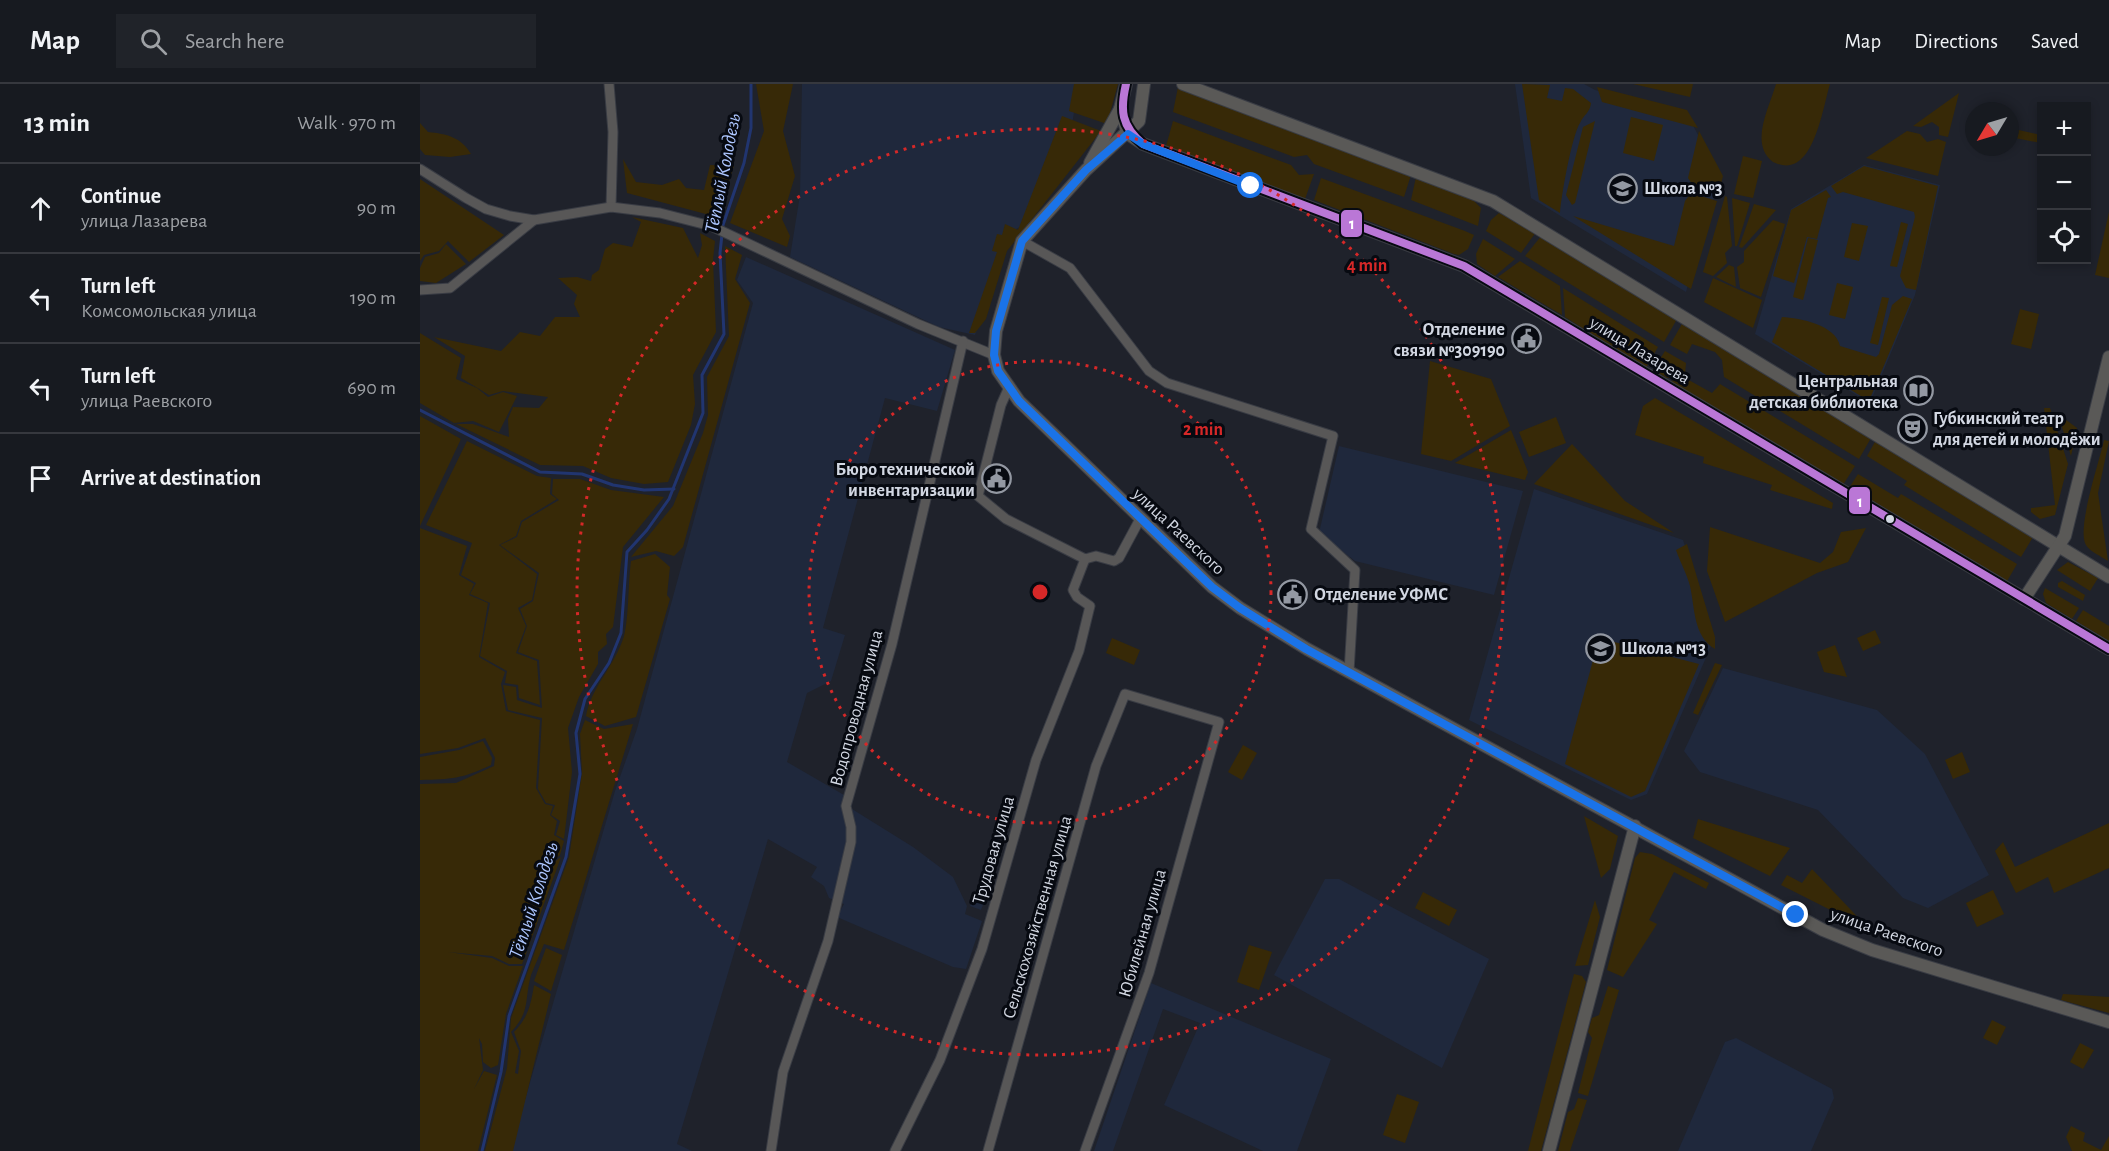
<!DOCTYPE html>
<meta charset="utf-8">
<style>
:root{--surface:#171a20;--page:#202329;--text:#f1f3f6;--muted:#9ea1a5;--line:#36383e}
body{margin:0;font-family:"Alegreya Sans",sans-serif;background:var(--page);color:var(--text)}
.controls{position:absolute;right:18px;top:18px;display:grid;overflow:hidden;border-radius:0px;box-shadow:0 3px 9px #0003}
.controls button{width:54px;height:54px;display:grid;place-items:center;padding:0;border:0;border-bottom:2px solid var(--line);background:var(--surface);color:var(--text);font:30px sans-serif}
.compass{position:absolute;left:1545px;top:18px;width:54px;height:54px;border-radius:50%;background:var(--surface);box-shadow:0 3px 9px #0003;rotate:232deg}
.stop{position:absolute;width:18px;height:18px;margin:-14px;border:4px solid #1a73e8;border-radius:50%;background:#fff}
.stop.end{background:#1a73e8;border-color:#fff;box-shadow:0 2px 6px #0008}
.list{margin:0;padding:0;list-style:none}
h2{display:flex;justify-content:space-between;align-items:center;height:78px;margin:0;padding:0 24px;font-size:26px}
h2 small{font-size:20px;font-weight:400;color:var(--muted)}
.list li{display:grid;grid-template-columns:39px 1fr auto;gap:18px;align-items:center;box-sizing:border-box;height:90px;padding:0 24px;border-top:2px solid var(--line)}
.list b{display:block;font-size:22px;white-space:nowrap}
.list p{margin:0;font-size:20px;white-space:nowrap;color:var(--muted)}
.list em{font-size:20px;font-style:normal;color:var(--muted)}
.icon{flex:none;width:33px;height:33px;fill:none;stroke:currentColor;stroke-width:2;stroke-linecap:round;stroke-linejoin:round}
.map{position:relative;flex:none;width:1689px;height:1067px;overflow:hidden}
header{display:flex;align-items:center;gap:36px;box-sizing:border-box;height:84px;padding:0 30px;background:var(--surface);border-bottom:2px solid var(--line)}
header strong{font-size:28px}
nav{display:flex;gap:33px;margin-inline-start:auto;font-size:21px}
.search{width:420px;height:54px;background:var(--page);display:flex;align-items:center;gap:15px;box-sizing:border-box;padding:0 21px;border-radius:0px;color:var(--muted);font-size:22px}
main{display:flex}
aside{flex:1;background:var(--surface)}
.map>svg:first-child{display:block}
</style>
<header>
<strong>Map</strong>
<div class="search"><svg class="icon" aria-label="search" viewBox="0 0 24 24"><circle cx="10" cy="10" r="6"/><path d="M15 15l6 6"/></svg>Search here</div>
<nav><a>Map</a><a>Directions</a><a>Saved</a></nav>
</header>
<main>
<aside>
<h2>13 min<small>Walk · 970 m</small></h2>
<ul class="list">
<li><svg class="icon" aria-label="ahead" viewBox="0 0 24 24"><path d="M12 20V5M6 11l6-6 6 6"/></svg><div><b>Continue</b><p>улица Лазарева</p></div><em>90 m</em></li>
<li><svg class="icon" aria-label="left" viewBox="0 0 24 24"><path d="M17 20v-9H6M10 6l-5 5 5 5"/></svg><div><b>Turn left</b><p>Комсомольская улица</p></div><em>190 m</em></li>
<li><svg class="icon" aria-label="left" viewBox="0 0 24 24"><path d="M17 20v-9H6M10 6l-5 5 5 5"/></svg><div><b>Turn left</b><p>улица Раевского</p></div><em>690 m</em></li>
<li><svg class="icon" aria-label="arrive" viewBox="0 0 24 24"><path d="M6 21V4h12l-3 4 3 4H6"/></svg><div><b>Arrive at destination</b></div></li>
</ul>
</aside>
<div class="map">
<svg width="1689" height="1067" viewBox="0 0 1689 1067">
<rect width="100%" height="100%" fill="#1f222b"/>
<g fill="#1f283c">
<polygon points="382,0 658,0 653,35 600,143 590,148 555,251 519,243 370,173 380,111"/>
<polygon points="1095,0 1164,0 1175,6 1266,28 1300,93 1266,208 1111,114"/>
<polygon points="1444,81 1520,101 1495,211 1450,319 1335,250 1371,125"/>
<polygon points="326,173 535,266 517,327 465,314 403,544 425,551 411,597 387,609 367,678 424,711 432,725 493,763 533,793 547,822 545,830 562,837 546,885 533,883 417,833 424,820 409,814 404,802 391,793 397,783 348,755 257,1060 272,1067 90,1067 195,707 217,645 333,219 317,196"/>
<polygon points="919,362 1103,407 1074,511 935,477 899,449"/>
<polygon points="1114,405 1263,456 1294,555 1227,710 1211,716 1049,636"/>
<polygon points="1303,584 1457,626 1505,670 1569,791 1508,824 1483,814 1398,726 1280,688 1264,667"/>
<polygon points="905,795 919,795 1069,875 1022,984 854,891"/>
<polygon points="559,802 569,806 561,826 550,822"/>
<polygon points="731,899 911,975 877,1067 843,1067 744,1021 780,939 743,925 693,1067 674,1067"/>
<polygon points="1316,954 1412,1005 1414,1014 1391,1067 1258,1067 1305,958"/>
</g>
<g fill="#372907">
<polygon points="336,0 373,0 363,47 375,92 362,135 370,152 367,163 310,139 344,47"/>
<polygon points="654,0 698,0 687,40 649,27"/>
<path d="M1102,0l28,1 -3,13 15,3 3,-13 8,1 18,14c-1,10 -7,11 -11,20 -8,12 -19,74 -20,90l-21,-13z"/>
<polygon points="1213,0 1273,0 1270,13"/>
<path d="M1356,0h54c-8,26 -17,98 -57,78 -24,-18 -4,-54 3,-78z"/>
<polygon points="758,3 991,91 984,113 894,80 887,71 874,73 753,28"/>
<polygon points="1177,3 1267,26 1278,44 1182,18"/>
<polygon points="1539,9 1528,53 1519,51 1519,43 1512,38 1501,43 1493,42"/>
<polygon points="642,32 681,47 587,167 566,235 555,249 549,249 577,168 572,167 577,150 582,151 585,140 598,146"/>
<polygon points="1211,33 1243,41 1234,77 1203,69"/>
<polygon points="753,37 871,81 879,91 894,90 885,115 746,62"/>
<polygon points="1175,37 1155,119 1152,121 1146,111 1163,43"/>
<path d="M0,39l8,9c19,2 33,5 43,22l-21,3 -25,-2 -5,-6z"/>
<polygon points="1590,44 1621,51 1621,59 1590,53"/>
<polygon points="1279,47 1303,92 1298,111 1274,103 1268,94"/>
<polygon points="1487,47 1500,50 1507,58 1518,55 1526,58 1518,92 1446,74"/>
<polygon points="1323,72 1342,77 1333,114 1314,110"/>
<polygon points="203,75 216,98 242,101 259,95 266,104 284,106 290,81 314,82 297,133 207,109"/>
<polygon points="1444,82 1518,102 1496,206 1486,204 1480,192 1495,133 1494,128 1423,108 1417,110 1411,102"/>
<polygon points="996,93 1050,113 1061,124 1058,142 991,116"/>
<polygon points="901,94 1045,147 1054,151 1048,165 1039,171 1034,170 894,116"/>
<polygon points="0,95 84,151 49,178 28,157 19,167 4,171 0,177"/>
<polygon points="1406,106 1411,113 1408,114 1397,155 1387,153 1374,199 1353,192 1371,126"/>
<polygon points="1271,109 1297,117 1271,205 1153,132 1254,162 1265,117"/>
<polygon points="1305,112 1307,113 1312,162 1305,169 1307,179 1293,192 1283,188"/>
<polygon points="1312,114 1330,119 1317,162 1315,162"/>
<polygon points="1334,120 1356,126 1322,164 1319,163"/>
<polygon points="1689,128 1689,194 1675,191"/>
<polygon points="1079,129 1116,148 1101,169 1066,147 1071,136"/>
<polygon points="212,133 263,144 278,174 282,161 280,149 295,157 293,176 296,248 273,291 275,320 271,341 248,398 224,400 191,394 163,382 120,381 36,340 53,340 89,353 88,335 93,323 119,324 128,313 83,307 69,311 41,294 45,272 14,253 81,267 100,248 120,252 135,233 160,233 154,220 157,211 138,194 157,193 171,197 172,191 179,186 185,165 193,159 212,163 221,138"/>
<polygon points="1353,136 1365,140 1341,213 1320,204 1317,183 1324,178 1324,167"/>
<polygon points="1481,138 1488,140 1477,183 1470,182"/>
<polygon points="1432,139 1448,142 1439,177 1424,173"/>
<polygon points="1122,151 1257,235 1244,258 1105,172"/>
<polygon points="1388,154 1398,156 1383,216 1373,213"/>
<polygon points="1063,155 1095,175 1075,192 1057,180 1056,170"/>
<polygon points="26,160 46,180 16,199 0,197 0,184 5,173 19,169"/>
<polygon points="305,162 322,171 315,195 330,219 263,463 254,472 236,467 211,473 253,422 283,349 288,331 287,293 309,252"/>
<polygon points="1100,177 1140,202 1142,231 1078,193"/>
<polygon points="1309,181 1314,183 1316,203 1296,193"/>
<polygon points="1293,194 1342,216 1333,244 1284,218"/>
<polygon points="1417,199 1433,203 1425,235 1409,231"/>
<polygon points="1143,204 1238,263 1226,284 1145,233"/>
<path d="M1483,212l9,3 -43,102 -97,-59 10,-25c18,1 54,8 58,29l36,11 3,-3 13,-49z"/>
<polygon points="1462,213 1469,214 1458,261 1450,259"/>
<polygon points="1600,225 1619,230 1611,265 1591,260"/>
<polygon points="1263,238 1451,354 1439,375 1304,293 1302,276 1295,268 1272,260 1267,270 1250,261"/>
<polygon points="0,249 41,274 36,295 57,304 68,313 83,308 97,312 79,348 53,337 34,339 0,319"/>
<polygon points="1245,267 1266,279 1265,291 1247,294 1233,286"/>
<polygon points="1010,277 1071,295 1090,342 1031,377 1001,370"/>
<polygon points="1267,295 1292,309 1300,300 1435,382 1423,401 1249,297"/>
<polygon points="1235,314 1413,419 1412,425 1350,406 1352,401 1283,379 1284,373 1215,351 1223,322"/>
<polygon points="1624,324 1630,324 1648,380 1635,431 1620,435 1611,428 1611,424 1635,421"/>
<polygon points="1638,330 1657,344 1651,372"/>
<polygon points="0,332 41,355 0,442"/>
<polygon points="1136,333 1146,359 1109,373 1099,348"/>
<polygon points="1091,346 1108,388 1105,396 1035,379"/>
<polygon points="1456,356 1613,453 1601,473 1484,401 1487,397 1447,372"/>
<path d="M1684,356l5,1 -11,52 10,68c-7,-5 -18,-9 -22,-16 -10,-16 14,-85 18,-105z"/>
<polygon points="47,357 117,392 131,394 130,410 137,415 101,437 96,452 79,461 117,490 112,516 98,524 106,542 96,569 117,577 120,621 99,614 98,601 85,599 87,587 60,572 70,519 50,510 56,499 41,491 52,459 6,441"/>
<polygon points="1152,360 1205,417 1254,449 1114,400"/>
<polygon points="1438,390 1478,414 1481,410 1597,480 1586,499 1429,404"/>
<polygon points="133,395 160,395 191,406 244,413 203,463 193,543 186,550 187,560 178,568 178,580 159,613 148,644 152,688 144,755 136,751 140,737 131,731 135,721 126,719 118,705 122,634 88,626 83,601 96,603 97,616 122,624 119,576 98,568 107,542 100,525 113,517 119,489 80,461 97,453 102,438 139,416 132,410"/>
<polygon points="1290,443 1400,479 1413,468 1421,448 1446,444 1428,478 1397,489 1305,538 1287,487"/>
<polygon points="0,444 47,462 39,491 54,500 49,511 68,519 59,573 85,588 81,600 86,627 120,636 116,704 125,720 133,722 130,731 137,737 134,751 144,757 140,771 118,789 115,812 99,845 107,867 102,880 89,880 72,872 28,868 72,874 89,882 103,882 86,930 78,981 71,984 63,978 62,960 59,954 63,986 54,1005 64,987 77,991 58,1067 0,1067 0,700 36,699 74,682 75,674 65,654 38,664 0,670"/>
<path d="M1267,460l28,93v12c-22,-13 -20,-41 -25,-63 -3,-12 -10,-24 -14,-36z"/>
<path d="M235,470l15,13 -3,28 3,4 -34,118 -31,9 -19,-10c5,-29 29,-50 38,-80 5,-19 4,-53 7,-75z"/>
<polygon points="1648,478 1678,494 1670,507 1637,486"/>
<polygon points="1642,497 1665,511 1663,517 1638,503 1638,499"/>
<polygon points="1625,504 1659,524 1652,535 1626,519 1623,510"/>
<polygon points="1663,526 1689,542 1689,557 1656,537"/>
<polygon points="1455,546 1461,559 1443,567 1437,554"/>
<polygon points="692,554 720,566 714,581 686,569"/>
<polygon points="1179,554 1279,580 1225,707 1211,713 1145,680"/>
<polygon points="1415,561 1427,593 1404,588 1397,568"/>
<polygon points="1295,579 1302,581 1278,631 1273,629"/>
<path d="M165,636l19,9 29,-5 -69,226 -20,-6c-4,10 -9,21 -13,31 -7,25 0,36 -20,57l8,19 -4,22 3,1 3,-23 -7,-19c14,-14 17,-28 20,-47l17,9 -38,157h-28l22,-83 4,-50 58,-161 13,-84 -2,-39z"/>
<path d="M63,657l9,17 -1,7c-29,14 -40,14 -71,15v-23l39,-7z"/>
<polygon points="823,661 837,669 822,696 808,688"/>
<polygon points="1542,668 1550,688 1533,695 1525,676"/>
<polygon points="1164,732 1198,752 1190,785 1181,794"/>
<polygon points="1278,735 1370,764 1350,792 1273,754"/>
<polygon points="1689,739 1689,784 1634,809 1628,793 1596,809 1575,767 1583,758 1595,783"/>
<polygon points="1220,768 1232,770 1289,799 1286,805 1254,788 1229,836 1237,840 1203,893 1187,886 1215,774"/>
<polygon points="141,773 108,864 100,845 116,813 120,789"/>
<polygon points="1392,785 1450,846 1361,801 1367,791 1382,799"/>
<polygon points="1573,806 1584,830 1557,843 1546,819"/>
<polygon points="1003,808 1037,826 1029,842 995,824"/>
<polygon points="1175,816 1180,833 1168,881 1155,882"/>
<polygon points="829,861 852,868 839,906 817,898"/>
<polygon points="126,864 142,871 131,907 114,897"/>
<polygon points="1154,890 1162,892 1166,898 1121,1067 1108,1067"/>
<polygon points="1188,902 1199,906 1168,1012 1158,1009 1172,954 1168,948 1172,934 1179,931"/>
<polygon points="1643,910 1689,913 1689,929 1641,916"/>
<polygon points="1572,936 1586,943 1577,961 1563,954"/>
<polygon points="1660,959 1674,966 1663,985 1650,978"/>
<polygon points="977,1010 999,1018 985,1059 963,1051"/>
<polygon points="1158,1014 1167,1016 1150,1067 1138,1067 1148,1028 1154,1025"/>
<polygon points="1651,1042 1665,1049 1663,1057 1681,1066 1689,1052 1689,1067 1652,1067 1646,1053"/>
</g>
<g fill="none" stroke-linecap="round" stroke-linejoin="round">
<g stroke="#213570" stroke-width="3">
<polyline points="0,326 120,388 162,390 193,401 224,406 254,405"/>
<polyline points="62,1067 81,988 89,932 146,773 160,690 156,649 165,615 189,579 201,549 207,468 227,446 249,415 283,329 282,291 304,250 300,169 303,141 324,79 331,44 331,0"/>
</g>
<defs>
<g id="minor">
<polyline points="189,0 193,48 191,123"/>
<polyline points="0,85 46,114 66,125 90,132 114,136 191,123 240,129 291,142 498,240 574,271"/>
<polyline points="602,157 650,184 729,287 747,299 913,352 891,445 935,486 929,588"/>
<polyline points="0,206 30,204 114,136"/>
<polyline points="589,303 581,321 558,412 586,435 665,475 676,472 694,477 699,474 720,435"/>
<polyline points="351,1067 363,988 408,857 431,758 431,743 426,722 472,560 543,257"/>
<polyline points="475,1067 520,976 562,865 616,676 659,567 670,522 657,513 653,506 665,475"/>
<polyline points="568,1067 676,682 705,610 799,638 729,889 665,1067"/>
</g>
<g id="major">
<polyline points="706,0 700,25 708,50"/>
<polyline points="724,0 719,37 666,86 602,157 576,247 574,271 578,287 599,317 792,503 820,524 887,565 1403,846 1452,866 1689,938"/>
<polyline points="763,0 1073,117 1689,493"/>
<polyline points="708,50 723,60 1044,182 1689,565"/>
<polyline points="670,79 700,25"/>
<polyline points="1604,515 1645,452 1689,273"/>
<polyline points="1129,1067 1215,742"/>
</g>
</defs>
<use href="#minor" stroke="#393c44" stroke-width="11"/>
<use href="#major" stroke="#393c44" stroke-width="14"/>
<use href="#minor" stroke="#585757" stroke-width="9"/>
<use href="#major" stroke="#5a5957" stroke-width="12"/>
<defs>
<path id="bus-1" d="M706,0c-6,26 -5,42 17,60l321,122 645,383"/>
</defs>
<use href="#bus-1" stroke="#070a11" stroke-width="12"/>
<use href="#bus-1" stroke="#ba77d6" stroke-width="8"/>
</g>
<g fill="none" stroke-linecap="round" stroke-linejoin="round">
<polyline stroke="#1a73e8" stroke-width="8" points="831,102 723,60 708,50 666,86 602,157 576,247 574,271 578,287 599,317 792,503 820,524 886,565 1376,831"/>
</g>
<g fill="none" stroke="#d62828" stroke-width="3" stroke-dasharray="3 6">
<circle cx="620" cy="508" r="231"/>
<circle cx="620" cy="508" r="463"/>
</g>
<defs>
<symbol id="school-ring" viewBox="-11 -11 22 22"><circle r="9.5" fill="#070a11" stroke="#9398a2" stroke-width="1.5"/><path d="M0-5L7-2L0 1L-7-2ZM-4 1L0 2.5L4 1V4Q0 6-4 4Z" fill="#9398a2"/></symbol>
<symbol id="civic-ring" viewBox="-11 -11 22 22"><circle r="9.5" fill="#070a11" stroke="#9398a2" stroke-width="1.5"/><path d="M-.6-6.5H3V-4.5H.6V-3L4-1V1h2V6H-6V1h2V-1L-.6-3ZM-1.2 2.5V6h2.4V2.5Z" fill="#9398a2"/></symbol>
<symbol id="library-ring" viewBox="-11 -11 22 22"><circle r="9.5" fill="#070a11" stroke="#9398a2" stroke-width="1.5"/><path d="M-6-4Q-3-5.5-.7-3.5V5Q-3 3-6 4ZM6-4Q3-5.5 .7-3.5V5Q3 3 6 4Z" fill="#9398a2"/></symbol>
<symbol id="theatre-ring" viewBox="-11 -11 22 22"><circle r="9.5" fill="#070a11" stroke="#9398a2" stroke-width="1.5"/><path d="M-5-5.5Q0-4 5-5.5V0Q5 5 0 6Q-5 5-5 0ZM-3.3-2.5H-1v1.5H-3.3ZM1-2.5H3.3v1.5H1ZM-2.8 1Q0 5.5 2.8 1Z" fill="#9398a2"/></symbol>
</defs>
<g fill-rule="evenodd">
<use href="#school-ring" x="1186" y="88" width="33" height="33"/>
<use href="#civic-ring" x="1090" y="238" width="33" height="33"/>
<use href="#library-ring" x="1482" y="290" width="33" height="33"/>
<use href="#theatre-ring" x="1476" y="328" width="33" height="33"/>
<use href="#civic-ring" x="560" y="378" width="33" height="33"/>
<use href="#civic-ring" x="856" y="494" width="33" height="33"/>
<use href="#school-ring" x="1164" y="548" width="33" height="33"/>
</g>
<circle fill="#d2d7e2" stroke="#070a11" stroke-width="2" cx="1470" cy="435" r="5"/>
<g text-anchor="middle" stroke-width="6" stroke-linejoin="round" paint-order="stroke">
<g font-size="18" font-weight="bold" fill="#d2d7e2" stroke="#070a11" text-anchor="start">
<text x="1224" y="110">Школа №3</text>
<text x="1085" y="251" text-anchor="end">Отделение<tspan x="1085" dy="21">связи №309190</tspan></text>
<text x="1478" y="303" text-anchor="end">Центральная<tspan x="1478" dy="21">детская библиотека</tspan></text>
<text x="1513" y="340">Губкинский театр<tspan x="1513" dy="21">для детей и молодёжи</tspan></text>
<text x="555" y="391" text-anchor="end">Бюро технической<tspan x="555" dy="21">инвентаризации</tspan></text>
<text x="894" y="516">Отделение УФМС</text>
<text x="1201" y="570">Школа №13</text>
</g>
<g font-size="18" fill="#d2d7e2" stroke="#070a11">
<text transform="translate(1220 266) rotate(31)" y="6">улица Лазарева</text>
<text transform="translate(759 447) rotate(43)" y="6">улица Раевского</text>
<text transform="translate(436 624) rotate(-75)" y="6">Водопроводная улица</text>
<text transform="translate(573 766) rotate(-74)" y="6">Трудовая улица</text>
<text transform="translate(617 833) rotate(-74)" y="6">Сельскохозяйственная улица</text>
<text transform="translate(1467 848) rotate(19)" y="6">улица Раевского</text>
<text transform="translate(722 849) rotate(-74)" y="6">Юбилейная улица</text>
</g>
<g font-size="20" font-style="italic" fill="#adc6ff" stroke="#070a11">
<text transform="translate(302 89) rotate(-79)" y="7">Тёплый Колодезь</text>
<text transform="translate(113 816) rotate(-72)" y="7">Тёплый Колодезь</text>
</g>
</g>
<circle cx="620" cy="508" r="9" fill="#d62828" stroke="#070a11" stroke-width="3"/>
<g font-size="18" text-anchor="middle" font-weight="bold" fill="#d62828" stroke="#070a11" stroke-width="6" stroke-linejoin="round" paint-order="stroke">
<text x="947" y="187">4 min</text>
<text x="783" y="351">2 min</text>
</g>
<g stroke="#070a11" stroke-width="2">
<rect x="920" y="125" width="23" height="29" rx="6" fill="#ba77d6"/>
<rect x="1428" y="402" width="23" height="29" rx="6" fill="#ba77d6"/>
</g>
<g font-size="16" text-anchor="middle" font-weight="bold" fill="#fff">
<text x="932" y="145">1</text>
<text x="1440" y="423">1</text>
</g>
</svg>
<div class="controls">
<button>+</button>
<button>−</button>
<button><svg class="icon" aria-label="locate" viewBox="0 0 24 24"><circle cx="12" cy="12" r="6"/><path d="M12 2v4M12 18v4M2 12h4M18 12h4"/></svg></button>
</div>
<svg class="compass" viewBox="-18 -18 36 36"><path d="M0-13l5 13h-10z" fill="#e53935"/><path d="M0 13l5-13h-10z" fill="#9ea1a5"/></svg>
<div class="stop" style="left:831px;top:102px"></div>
<div class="stop end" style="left:1376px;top:831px"></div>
</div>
</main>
